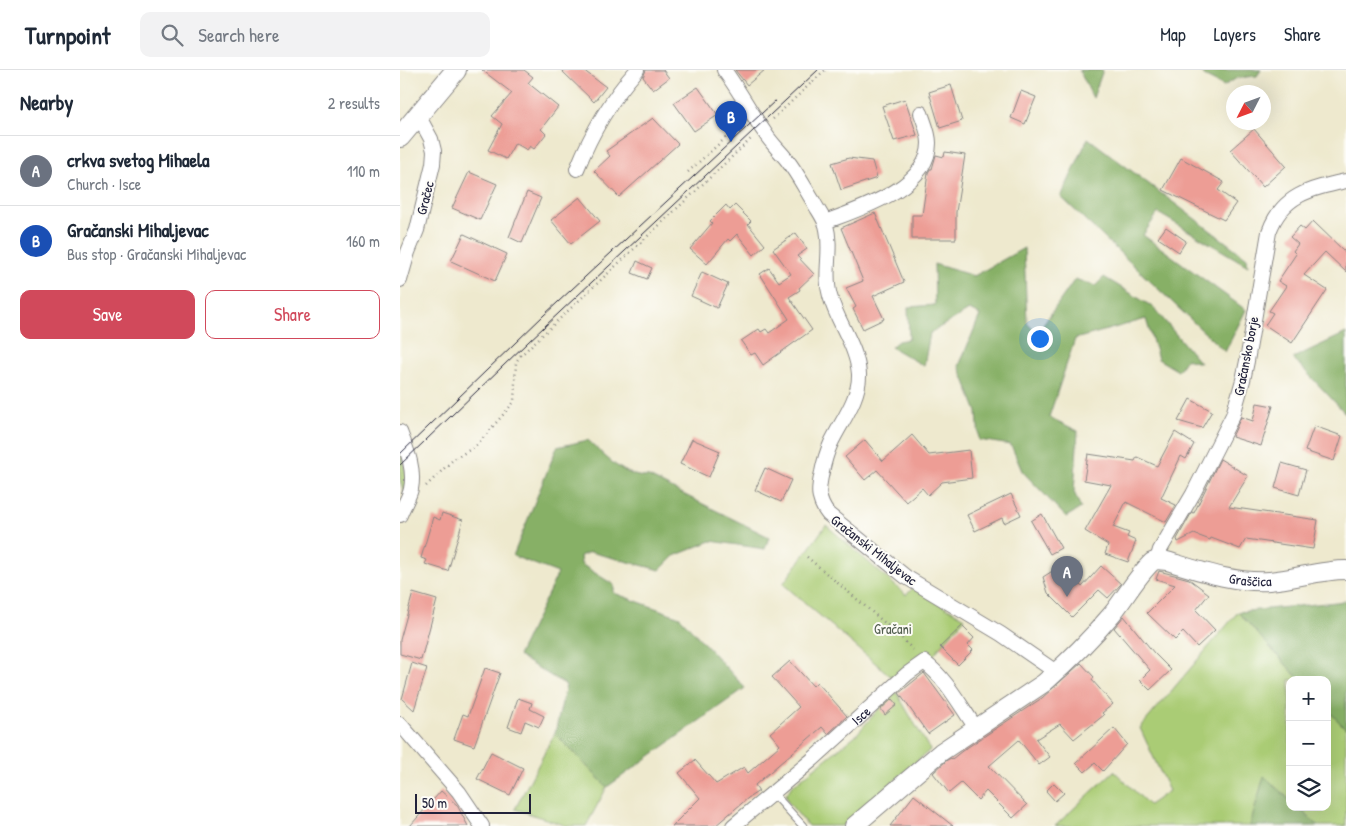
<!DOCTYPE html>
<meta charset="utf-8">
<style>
:root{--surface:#fff;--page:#f2f2f3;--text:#1f2937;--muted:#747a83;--line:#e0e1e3;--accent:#d1495b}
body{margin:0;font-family:"Patrick Hand",sans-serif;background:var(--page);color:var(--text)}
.controls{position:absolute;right:15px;bottom:15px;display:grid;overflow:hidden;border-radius:10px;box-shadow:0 5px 20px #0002}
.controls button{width:45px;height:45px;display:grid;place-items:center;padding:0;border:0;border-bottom:1px solid var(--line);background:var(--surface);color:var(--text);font:25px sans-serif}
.compass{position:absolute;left:826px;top:15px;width:45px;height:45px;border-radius:50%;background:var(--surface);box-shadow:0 5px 20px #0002;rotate:228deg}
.scale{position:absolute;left:15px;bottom:12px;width:116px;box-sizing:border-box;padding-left:5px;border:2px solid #22223b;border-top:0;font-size:14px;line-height:18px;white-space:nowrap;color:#22223b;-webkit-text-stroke:4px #fdfcf7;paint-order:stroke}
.you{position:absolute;left:639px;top:268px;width:18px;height:18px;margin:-12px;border:4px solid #fff;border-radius:50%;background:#1a73e8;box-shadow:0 0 0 8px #1a73e833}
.badge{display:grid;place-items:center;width:32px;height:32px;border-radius:50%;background:var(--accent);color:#fff;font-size:16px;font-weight:700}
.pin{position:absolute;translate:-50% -41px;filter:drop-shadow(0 1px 2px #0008)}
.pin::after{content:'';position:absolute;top:26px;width:18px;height:15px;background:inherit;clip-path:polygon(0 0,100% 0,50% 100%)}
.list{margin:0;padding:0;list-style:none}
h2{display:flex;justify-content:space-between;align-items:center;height:65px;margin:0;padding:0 20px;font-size:21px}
h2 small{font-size:16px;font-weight:400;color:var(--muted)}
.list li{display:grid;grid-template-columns:32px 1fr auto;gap:15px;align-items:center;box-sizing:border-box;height:70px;padding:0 20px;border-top:1px solid var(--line)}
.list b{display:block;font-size:19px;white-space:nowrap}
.list p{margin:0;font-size:16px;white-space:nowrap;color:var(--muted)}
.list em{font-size:16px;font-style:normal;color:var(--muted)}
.actions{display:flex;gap:10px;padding:15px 20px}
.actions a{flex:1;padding:11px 0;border:1px solid var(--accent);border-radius:10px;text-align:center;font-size:18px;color:var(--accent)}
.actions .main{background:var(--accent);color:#fff}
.icon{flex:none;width:28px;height:28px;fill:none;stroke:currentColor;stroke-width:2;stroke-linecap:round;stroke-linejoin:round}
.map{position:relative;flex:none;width:946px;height:756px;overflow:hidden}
header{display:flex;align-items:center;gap:30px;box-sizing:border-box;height:70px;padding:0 25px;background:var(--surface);border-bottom:1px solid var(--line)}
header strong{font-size:24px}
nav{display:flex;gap:28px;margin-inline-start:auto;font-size:18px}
.search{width:350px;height:45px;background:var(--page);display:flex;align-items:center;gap:12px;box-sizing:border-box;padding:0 18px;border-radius:10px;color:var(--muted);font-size:19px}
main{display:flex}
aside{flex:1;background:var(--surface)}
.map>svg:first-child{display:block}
</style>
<header>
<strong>Turnpoint</strong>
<div class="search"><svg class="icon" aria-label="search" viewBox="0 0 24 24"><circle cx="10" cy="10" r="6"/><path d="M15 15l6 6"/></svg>Search here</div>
<nav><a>Map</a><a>Layers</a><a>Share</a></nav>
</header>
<main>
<aside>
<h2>Nearby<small>2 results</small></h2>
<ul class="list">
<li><span class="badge" style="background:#6b7280">A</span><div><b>crkva svetog Mihaela</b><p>Church · Isce</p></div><em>110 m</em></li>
<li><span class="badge" style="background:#1a4fb4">B</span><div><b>Gračanski Mihaljevac</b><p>Bus stop · Gračanski Mihaljevac</p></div><em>160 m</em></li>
</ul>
<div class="actions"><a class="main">Save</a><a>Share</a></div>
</aside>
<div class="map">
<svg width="946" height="756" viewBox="0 0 946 756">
<rect width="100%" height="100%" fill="#fdfcf7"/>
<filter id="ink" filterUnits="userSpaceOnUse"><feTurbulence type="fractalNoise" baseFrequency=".02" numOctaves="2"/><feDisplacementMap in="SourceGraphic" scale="10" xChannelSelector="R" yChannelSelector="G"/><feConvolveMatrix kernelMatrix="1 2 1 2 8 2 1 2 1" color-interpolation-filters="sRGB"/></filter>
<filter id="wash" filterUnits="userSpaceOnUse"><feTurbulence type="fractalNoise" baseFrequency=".0096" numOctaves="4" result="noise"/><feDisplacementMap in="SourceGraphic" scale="20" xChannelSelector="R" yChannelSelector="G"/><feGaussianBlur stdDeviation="1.12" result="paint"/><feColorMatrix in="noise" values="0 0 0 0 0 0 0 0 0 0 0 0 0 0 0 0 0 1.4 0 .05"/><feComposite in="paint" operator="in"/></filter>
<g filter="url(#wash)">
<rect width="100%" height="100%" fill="#eee9ce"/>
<g fill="#aacc75" stroke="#667758">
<polygon points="0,381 8,410 4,423 0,410"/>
<polygon points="426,455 506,525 513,518 565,548 529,590 522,584 495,610 383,514"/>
<polygon points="838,542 900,610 890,610 890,730 864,707 850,756 655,756 714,701 749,735 769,721 740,658"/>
<polygon points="495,620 530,680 442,756 408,756 388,732 386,725 391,717 457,664"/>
<polygon points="927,639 946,659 946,756 918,756 898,737 927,737"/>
<polygon points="155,663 207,717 186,756 167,756 115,739"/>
</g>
<g fill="#87b066" stroke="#546950">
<polygon points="679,0 703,0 693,28"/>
<polygon points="801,0 861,0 857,6 837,8 824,16 804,6"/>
<polygon points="688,68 847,188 848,196 758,143 743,165 846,240 825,282 661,127"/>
<polygon points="624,178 627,253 637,264 675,209 695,216 704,207 753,237 800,293 786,289 778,301 758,289 746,249 675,269 649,347 678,361 674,422 681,438 666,447 622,401 611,375 579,370 577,342 559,296 580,245 569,240 530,263 524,296 491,277 498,271 509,269 508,237 535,235 534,194 574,206"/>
<polygon points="946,263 946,344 893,288"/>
<path d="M188,370c17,16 36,38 61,37l120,60 -4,12 -54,-8 -37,15 -14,14 -70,-18 -10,4 1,8 33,21v8l66,24 65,71 -138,99 -52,-54 11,-48 -48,-29 40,-83 -45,-17 44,-109z"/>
<polygon points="946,531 946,659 927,639 927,610 900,610 838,542"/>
<polygon points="864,706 890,730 890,737 898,737 918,756 850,756"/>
</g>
<g id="blocks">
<g fill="#ed9d95">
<polygon points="82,0 124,0 133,7 128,13 158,37 141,59 146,64 134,79 130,76 127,80 115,73 106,89 88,80 102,54 92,46 112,23"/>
<polygon points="161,0 183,0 206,17 194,32"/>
<polygon points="246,0 263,0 269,8 253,20 243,7"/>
<polygon points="335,0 365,0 347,15"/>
<polygon points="551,15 562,51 540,58 529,22"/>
<polygon points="298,17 318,45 294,61 274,33"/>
<polygon points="621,21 636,27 625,54 611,48"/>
<polygon points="505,29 517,65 494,71 482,36"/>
<polygon points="253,48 278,74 219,127 194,101 210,86 206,81"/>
<polygon points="854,59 886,96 863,117 830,80"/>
<polygon points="545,82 565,85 556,142 556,169 512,169 512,145 522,145 528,103 530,99 532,99 536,85 544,87"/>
<polygon points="449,88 472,91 477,108 441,120 432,93"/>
<polygon points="781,88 824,112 818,120 836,133 824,150 763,120"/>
<polygon points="69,102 97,114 80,150 52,138"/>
<polygon points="127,122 141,128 122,173 109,167"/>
<polygon points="180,127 200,151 171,174 151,150"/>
<polygon points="326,135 330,140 335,135 351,151 348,154 365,175 354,185 337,164 330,171 328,169 307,194 290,179 312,153 310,151"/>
<polygon points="475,143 504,212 473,226 484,249 463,259 453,239 456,237 446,218 463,211 441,158"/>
<polygon points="913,151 946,183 946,202 925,182 904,205 927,220 892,273 865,255 873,243 869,241 886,216 878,211 896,184 893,181 898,174 890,167 900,156 905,160"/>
<polygon points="766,157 786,171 779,182 758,168"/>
<polygon points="396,163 407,179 397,186 414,204 399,218 400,220 389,227 412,260 363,295 355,283 351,285 341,271 359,259 361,262 366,259 369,263 389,249 360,204 369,198 379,212 391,204 373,179"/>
<polygon points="64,164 107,184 95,211 51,191"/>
<polygon points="237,191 252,198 247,209 232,203"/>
<polygon points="302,202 328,214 317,238 291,226"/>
<polygon points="790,329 812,341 802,358 778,351"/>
<polygon points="857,333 873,336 861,376 832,367 841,347 853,351"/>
<polygon points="914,356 942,366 934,391 905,381"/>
<polygon points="775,362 794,374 786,389 781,386 761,428 776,435 766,452 726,432 713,457 729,463 727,467 736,471 728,492 705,484 708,475 685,461 711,415 684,410 688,384 735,391 737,387 757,396"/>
<polygon points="512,365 529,385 569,380 572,408 542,412 528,425 522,418 506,432 477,400 465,410 445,387 465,370 483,391"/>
<polygon points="292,369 320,381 309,407 280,394"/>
<polygon points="820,389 848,406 829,437 918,450 913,479 846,469 840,479 811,468 810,470 794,464 778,472 777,469 792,442 794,443"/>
<polygon points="882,393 906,400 899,425 875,418"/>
<polygon points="365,398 391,410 381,432 355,420"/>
<polygon points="611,424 621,445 604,453 602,448 575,461 567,445"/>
<polygon points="42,443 63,450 48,501 25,494 27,490 21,488 33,447 40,450"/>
<polygon points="642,444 661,478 650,484 631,451"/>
<polygon points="662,495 682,517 701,496 721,514 708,528 699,520 672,547 648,523 643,507"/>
<polygon points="759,501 789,509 809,524 796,540 815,560 797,577 783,562 775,570 747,543 775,515 756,509"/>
<polygon points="13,523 37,530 21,590 0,584 0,570"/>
<polygon points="724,546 754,583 771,600 750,620 740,610 750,600 714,558"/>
<polygon points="562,556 574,568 568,575 573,580 558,595 540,577"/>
<polygon points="390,591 413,616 417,612 447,646 428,664 422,657 355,715 359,721 348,728 315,756 272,756 300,728 279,703 295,690 316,714 344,697 348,703 380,675 370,663 399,637 372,607"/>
<polygon points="12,593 27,598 14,640 2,629"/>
<polygon points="681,593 694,607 692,610 713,634 702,643 704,645 674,669 660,654 636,669 650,687 639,695 619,670 589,696 627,735 613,748 586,721 578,730 561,713 549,723 533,703 547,690 551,688 552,689 562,681 642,628"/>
<polygon points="85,598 100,603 74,676 54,669 63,644 68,646"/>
<polygon points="524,603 555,645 528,664 499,623"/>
<polygon points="118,628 132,633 130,639 144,646 139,657 125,651 121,662 108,657"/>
<polygon points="492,629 497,635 485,645 481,639"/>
<polygon points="714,658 727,674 703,701 695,693 685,702 676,693"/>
<polygon points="91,682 123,698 110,725 77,709"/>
<polygon points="654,713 664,723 655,731 646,721"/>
<polygon points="41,721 57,735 68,756 10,756"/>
<polygon points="514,725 553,756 490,756"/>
</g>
</g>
</g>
<g filter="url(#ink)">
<use href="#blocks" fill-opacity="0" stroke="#888684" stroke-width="1"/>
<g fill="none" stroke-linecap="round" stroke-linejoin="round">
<defs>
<polyline id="service" points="372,722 403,756"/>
<g id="minor">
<path d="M324,0c15,20 27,43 41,63 6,10 15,18 22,27 10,13 18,28 26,41 4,8 10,15 13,24 7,24 -3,48 4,71 7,26 27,50 29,78 1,24 -18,48 -28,69 -4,9 -7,19 -9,29 -4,17 -5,28 6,42l78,63 95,57 55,38"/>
<path d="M177,99c14,-35 35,-71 60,-99"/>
<path d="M425,152c34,-13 104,-34 104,-79 0,-10 -5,-21 -8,-30"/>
<polyline points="0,210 8,182 17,160 33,94 34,81 31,69 18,45"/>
<path d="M0,362c7,18 15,37 11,57 -2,9 -8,17 -11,26"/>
<path d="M757,490l3,-10 33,-56 40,-79 10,-35 4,-19 22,-129c13,-37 41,-43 77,-51"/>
<polyline points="0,654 59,722 82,756"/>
<path id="s1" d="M333,756l79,-66 95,-86 17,-12c22,16 36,43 52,66"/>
</g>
<g id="tertiary">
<path id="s2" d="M454,756l87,-74 103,-69c25,-22 47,-44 68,-69 13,-16 25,-38 40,-52l5,-2 10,1c33,10 67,22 102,20 26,-2 51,-11 77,-11"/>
</g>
<polyline id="secondary" points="0,67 56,0"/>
</defs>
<use href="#service" stroke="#888684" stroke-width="9"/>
<use href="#minor" stroke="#888684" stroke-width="16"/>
<use href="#tertiary" stroke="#888684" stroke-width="20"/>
<use href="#secondary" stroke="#888684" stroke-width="22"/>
<g stroke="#888684" stroke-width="2.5" stroke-dasharray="1 4" stroke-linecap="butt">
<polyline points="373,49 425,0"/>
<polyline points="288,102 343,52"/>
<polyline points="26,416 54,389 76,376 114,332 116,292 120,286 352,68"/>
<polyline points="407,487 498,564 515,582"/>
</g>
<use href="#service" stroke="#fff" stroke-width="7"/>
<use href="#minor" stroke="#fff" stroke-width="14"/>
<use href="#tertiary" stroke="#fff" stroke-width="18"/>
<use href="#secondary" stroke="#fff" stroke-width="20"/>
<g stroke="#22223b" stroke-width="1">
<polyline points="0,384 144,245 375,31"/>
<polyline points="0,395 128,272 418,0"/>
</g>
</g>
</g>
<g text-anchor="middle" stroke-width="4" stroke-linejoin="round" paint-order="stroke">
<g font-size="14" fill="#22223b" stroke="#fdfcf7">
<text transform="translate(25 128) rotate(-76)" y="5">Gračec</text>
<text transform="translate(846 286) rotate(-79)" y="5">Gračansko borje</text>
<text transform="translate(474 480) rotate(38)" y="5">Gračanski Mihaljevac</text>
<text dy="5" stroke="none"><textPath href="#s2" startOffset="502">Graščica</textPath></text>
<text dy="5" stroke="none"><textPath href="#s1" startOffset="169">Isce</textPath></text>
</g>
<g font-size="14" fill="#525e4f" stroke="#fdfcf7">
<text x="493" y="564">Gračani</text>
</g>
</g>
</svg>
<div class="controls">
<button>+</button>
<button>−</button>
<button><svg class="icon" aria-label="layers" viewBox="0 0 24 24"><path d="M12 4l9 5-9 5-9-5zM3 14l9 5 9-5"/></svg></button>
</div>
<svg class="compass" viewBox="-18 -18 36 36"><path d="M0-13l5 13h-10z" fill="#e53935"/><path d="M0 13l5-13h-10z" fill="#747a83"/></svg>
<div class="scale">50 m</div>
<div class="you"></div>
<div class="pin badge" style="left:667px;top:527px;background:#6b7280">A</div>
<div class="pin badge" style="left:331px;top:72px;background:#1a4fb4">B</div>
</div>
</main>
